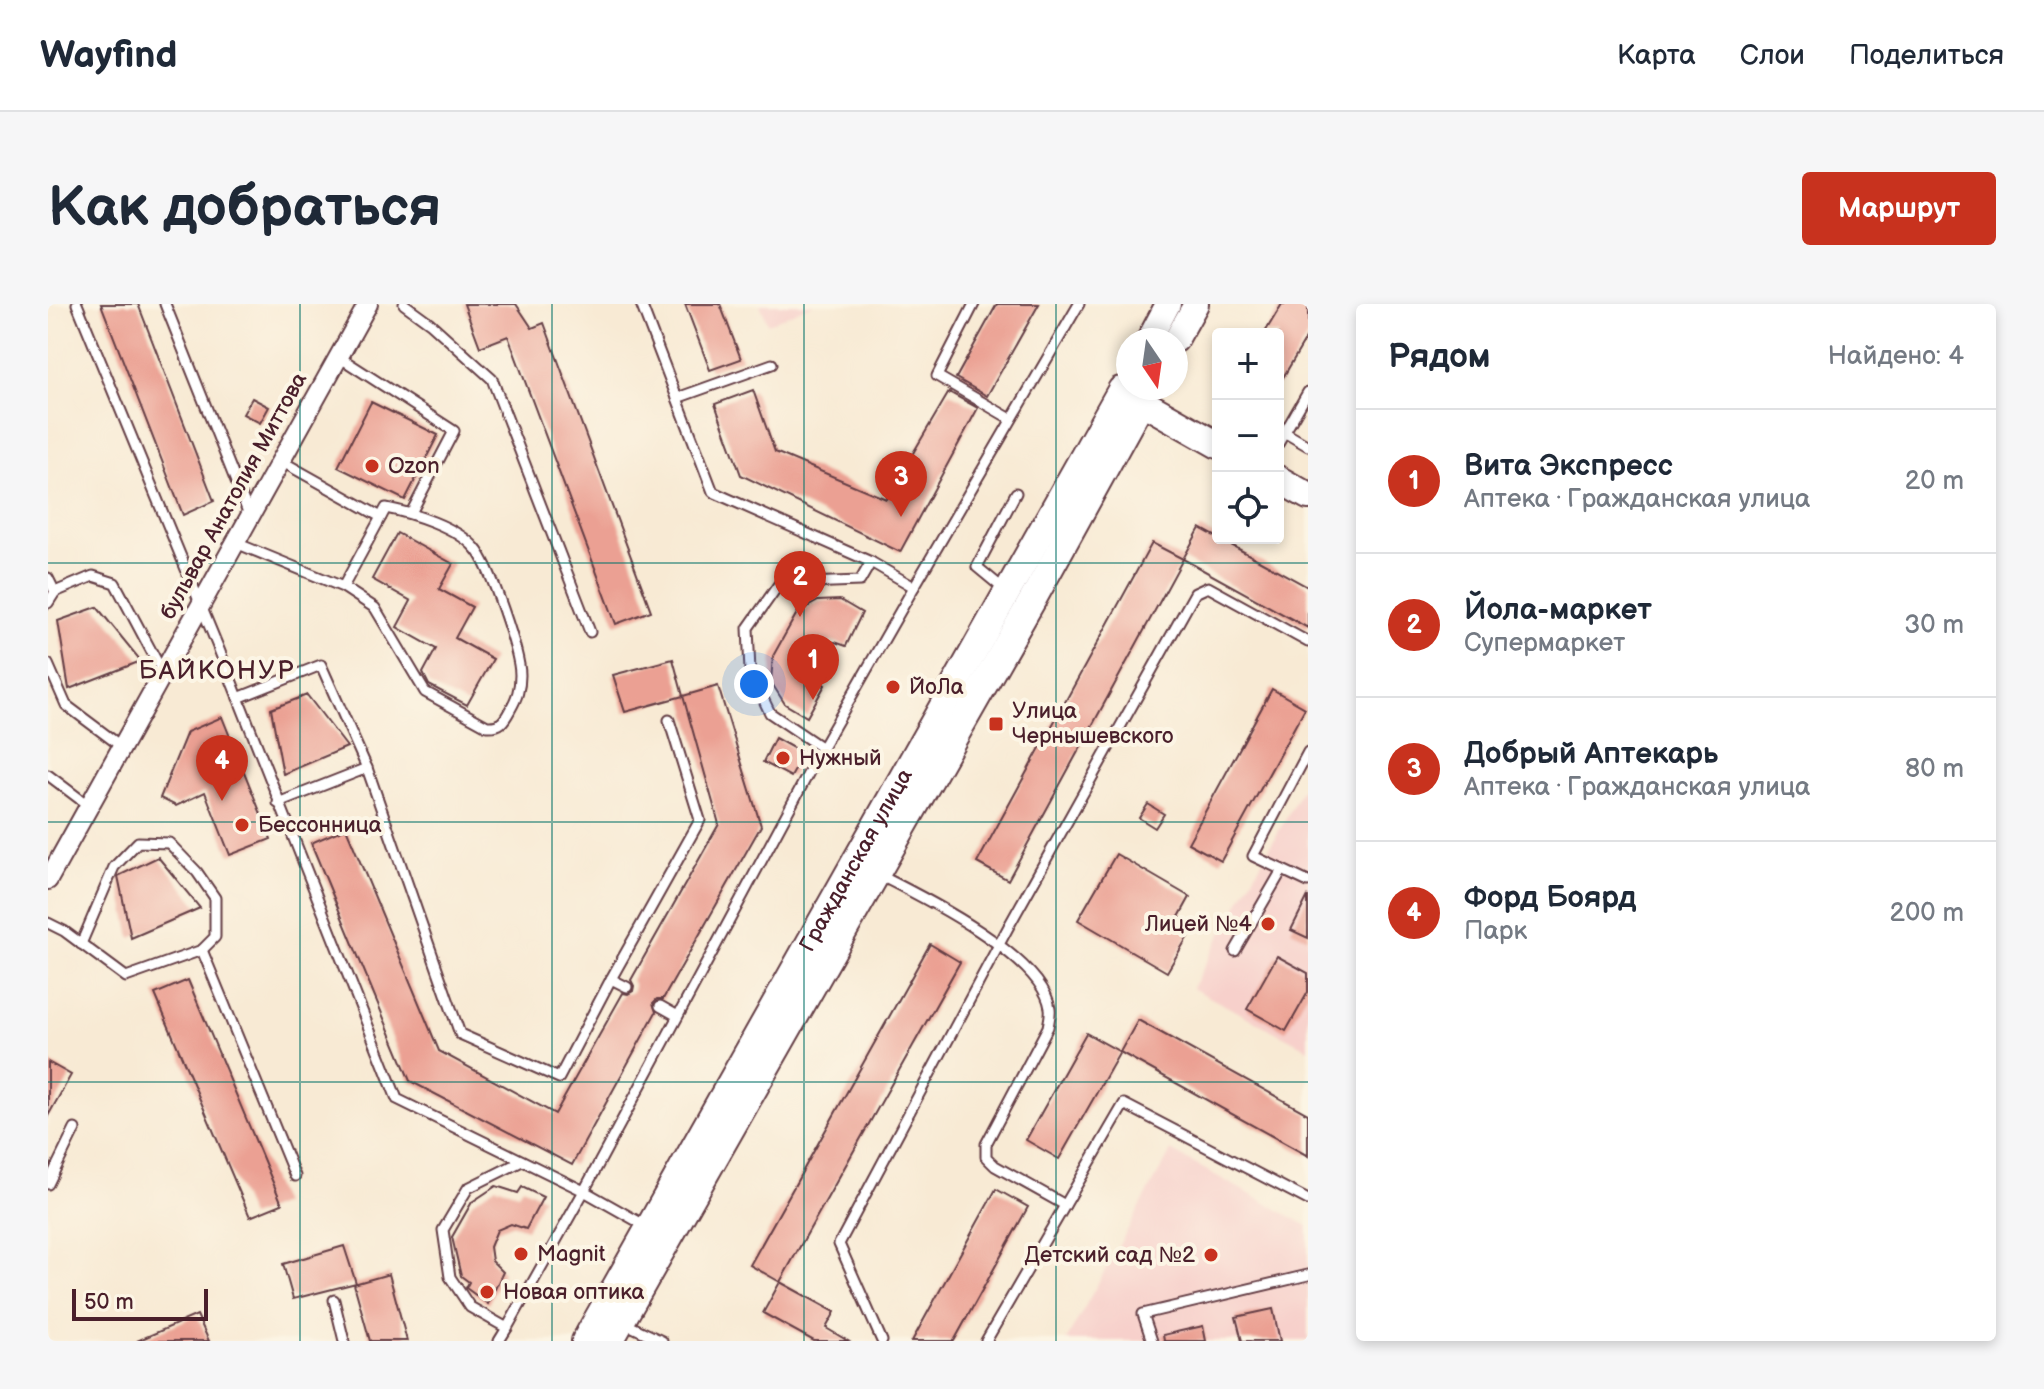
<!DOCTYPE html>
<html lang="ru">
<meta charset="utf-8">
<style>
body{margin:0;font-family:"Balsamiq Sans",sans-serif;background:#f6f6f7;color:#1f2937}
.controls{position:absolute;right:24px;top:24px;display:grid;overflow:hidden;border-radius:8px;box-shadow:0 4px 12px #0003}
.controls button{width:72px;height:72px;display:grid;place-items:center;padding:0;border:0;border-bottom:2px solid #e0e1e3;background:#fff;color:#1f2937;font:40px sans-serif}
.compass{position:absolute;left:1068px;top:24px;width:72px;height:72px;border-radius:50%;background:#fff;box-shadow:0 4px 12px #0003;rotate:167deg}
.scale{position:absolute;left:24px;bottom:20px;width:136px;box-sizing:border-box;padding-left:8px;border:4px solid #4a1f2b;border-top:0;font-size:22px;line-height:28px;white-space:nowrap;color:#4a1f2b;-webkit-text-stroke:6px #fcf5e5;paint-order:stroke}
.you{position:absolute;left:706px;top:380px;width:28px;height:28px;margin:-20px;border:6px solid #fff;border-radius:50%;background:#1a73e8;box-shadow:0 0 0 12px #1a73e833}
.badge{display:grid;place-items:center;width:52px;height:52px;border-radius:50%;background:#c8321e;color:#fff;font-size:26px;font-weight:700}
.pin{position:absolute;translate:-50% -66px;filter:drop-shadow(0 2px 4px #0008)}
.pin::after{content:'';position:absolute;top:42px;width:28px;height:24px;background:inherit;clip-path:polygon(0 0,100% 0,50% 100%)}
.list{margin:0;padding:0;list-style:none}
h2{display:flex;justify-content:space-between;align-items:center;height:104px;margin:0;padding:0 32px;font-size:34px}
h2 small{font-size:26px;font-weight:400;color:#747a83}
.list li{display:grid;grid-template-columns:52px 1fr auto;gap:24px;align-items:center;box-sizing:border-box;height:144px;padding:0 32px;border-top:2px solid #e0e1e3}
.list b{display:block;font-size:30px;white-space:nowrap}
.list p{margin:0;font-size:26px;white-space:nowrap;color:#747a83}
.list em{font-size:26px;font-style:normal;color:#747a83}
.icon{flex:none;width:44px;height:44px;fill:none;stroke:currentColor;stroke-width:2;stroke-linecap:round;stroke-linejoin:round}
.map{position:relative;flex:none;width:1260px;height:1037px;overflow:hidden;border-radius:8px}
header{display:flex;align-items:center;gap:48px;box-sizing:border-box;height:112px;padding:0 40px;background:#fff;border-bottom:2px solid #e0e1e3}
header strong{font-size:38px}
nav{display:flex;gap:44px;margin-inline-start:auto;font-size:28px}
.intro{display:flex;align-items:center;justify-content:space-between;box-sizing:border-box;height:192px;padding:0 48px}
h1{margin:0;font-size:56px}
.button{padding:20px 36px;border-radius:8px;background:#c8321e;color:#fff;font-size:28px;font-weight:700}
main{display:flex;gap:48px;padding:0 48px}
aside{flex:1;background:#fff;border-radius:8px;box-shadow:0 4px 12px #0003}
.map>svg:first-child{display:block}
.built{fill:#f7d0cb}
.building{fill:#eba093}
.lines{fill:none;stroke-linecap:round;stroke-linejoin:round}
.service-casing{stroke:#643d44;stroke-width:13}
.minor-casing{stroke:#643d44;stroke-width:22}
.tertiary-casing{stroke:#643d44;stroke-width:28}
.secondary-casing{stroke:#643d44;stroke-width:30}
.service{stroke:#fff;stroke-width:9}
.minor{stroke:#fff;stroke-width:18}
.tertiary{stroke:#fff;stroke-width:24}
.secondary{stroke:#fff;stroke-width:26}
.grid{fill:none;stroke:#0f766e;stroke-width:2;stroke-opacity:0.55}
.poi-dot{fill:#c8321e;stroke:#fcf5e5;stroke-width:3}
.labels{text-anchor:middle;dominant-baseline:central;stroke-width:8;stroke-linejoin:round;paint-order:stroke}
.poi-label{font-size:22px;fill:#4a1f2b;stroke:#fcf5e5;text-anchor:start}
.street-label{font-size:22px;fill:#4a1f2b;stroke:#fcf5e5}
.quarter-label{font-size:26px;letter-spacing:2px;fill:#4a1f2b;stroke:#fcf5e5}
</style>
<header>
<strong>Wayfind</strong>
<nav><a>Карта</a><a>Слои</a><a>Поделиться</a></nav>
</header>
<div class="intro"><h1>Как добраться</h1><a class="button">Маршрут</a></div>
<main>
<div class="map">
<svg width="1260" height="1037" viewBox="0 0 1260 1037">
<rect width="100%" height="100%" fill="#fcf5e5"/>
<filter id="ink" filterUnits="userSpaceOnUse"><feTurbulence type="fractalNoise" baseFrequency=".0125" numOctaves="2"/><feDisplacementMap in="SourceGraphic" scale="16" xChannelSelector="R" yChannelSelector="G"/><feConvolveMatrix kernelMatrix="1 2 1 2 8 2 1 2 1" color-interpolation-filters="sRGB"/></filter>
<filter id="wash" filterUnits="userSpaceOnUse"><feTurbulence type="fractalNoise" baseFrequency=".006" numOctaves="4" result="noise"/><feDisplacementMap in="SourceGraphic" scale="32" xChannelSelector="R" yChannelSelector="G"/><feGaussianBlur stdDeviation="1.8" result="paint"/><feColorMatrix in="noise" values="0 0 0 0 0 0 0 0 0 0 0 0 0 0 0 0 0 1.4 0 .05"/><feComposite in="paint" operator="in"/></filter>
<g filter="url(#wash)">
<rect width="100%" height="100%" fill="#f8ead4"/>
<g class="built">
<path d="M 712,0 L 765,0 L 720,20 Z"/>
<path d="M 1260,474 L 1260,745 L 1144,684 Z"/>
<path d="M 1123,847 L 1260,922 L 1260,1037 L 1018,1037 Z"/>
</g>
<g id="blocks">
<g class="building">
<path d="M 53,0 L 90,0 L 166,197 L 135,211 Z"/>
<path d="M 416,0 L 468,0 L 484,24 L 496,19 L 603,307 L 568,320 L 460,32 L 432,43 Z"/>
<path d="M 637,0 L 672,0 L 693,55 L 662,66 Z"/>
<path d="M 949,0 L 991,0 L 939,92 L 908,74 Z"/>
<path d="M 1234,0 L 1260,0 L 1260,31 L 1230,82 L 1230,30 L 1216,30 Z"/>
<path d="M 705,86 L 727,148 L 838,195 L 901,88 L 930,104 L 852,248 L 693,171 L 667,100 Z"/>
<path d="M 204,94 L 221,103 L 212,119 L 195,110 Z"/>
<path d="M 323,98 L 390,131 L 357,196 L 290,163 Z"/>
<path d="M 1152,224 L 1260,283 L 1260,324 L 1135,255 Z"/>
<path d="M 349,229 L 405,260 L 391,285 L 424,303 L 407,334 L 445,355 L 419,401 L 381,381 L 375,369 L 388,345 L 349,323 L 363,297 L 324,275 Z"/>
<path d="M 1104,239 L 1135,255 L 960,576 L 929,559 Z"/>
<path d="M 792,296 L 814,309 L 798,342 L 787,338 L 775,340 L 764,350 L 762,361 L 765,372 L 777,381 L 759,413 L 737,400 L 723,378 L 725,352 L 749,309 L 770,297 Z"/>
<path d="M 49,303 L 93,357 L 21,385 L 10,317 Z"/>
<path d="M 625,355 L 635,392 L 577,408 L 565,371 Z"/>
<path d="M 670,382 L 713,522 L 615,695 L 609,695 L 605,699 L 608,708 L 524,861 L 362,777 L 263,539 L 298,524 L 391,747 L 507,810 L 575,689 L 580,690 L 585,687 L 586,682 L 583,676 L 671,520 L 635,392 Z"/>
<path d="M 1224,385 L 1257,404 L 1173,557 L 1140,539 Z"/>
<path d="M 259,391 L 299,443 L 235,470 L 223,405 Z"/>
<path d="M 174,413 L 223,535 L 182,551 L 157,488 L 128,502 L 112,494 L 139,428 Z"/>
<path d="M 727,434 L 756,450 L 743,473 L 715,458 Z"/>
<path d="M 1100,500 L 1116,510 L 1107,524 L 1091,514 Z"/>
<path d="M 1068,550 L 1142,593 L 1131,613 L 1146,622 L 1119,668 L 1030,616 Z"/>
<path d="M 110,553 L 152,604 L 83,634 L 70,572 Z"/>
<path d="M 1260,592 L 1260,634 L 1243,626 Z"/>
<path d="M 882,640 L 912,658 L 732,978 L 702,961 Z"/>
<path d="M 1229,652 L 1260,669 L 1260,688 L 1238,727 L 1199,705 Z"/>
<path d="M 140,676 L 234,900 L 202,913 L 107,690 Z"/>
<path d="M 1090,716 L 1260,810 L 1260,852 L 1072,748 Z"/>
<path d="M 1038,729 L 1072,748 L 1011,855 L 978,836 Z"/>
<path d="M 0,758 L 23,771 L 0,812 Z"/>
<path d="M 448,882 L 470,889 L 474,883 L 495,893 L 478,925 L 463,920 L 449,926 L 442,943 L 444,957 L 455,968 L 440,1000 L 418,984 L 421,978 L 413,972 L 404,933 L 424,898 Z"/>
<path d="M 948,885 L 980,903 L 906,1037 L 864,1037 Z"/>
<path d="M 296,942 L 308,979 L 245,995 L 235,960 Z"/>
<path d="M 341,970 L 359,1037 L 322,1037 L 306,980 Z"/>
<path d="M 732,978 L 787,1008 L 778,1024 L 800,1037 L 766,1037 L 715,1009 Z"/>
<path d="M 1225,1005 L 1232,1037 L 1194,1037 L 1188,1013 Z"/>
<path d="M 149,1011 L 161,1037 L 89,1037 Z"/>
<path d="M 1155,1022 L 1158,1037 L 1116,1037 L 1115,1031 Z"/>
</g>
</g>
</g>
<g filter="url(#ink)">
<use href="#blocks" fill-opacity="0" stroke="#643d44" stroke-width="2"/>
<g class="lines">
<g class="service-casing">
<g id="service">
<path d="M 29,0 L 170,343 L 349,795 L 536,887 L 598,922"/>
<path d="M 117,0 L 202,213"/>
<path d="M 356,0 L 382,19 L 444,75 L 542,328"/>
<path d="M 593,0 L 665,188 L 823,258 L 866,283 L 1031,0"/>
<path d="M 926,0 L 889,72 L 963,115"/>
<path d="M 291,53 L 406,127 L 363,209"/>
<path d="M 629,94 L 724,60"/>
<path d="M 1236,128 L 1260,142"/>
<path d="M 1230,140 L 1260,88"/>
<path d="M 233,157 L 333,213"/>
<path d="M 188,239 L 295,283 L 327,304 L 377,388 L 439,422 C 453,423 456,417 462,406 C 469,394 472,385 472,371 C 472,349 442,260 427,244 C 409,223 364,209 338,204 L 295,283"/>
<path d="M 823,258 L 812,277 L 731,280 L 700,324 L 702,367 L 722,409 L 774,444 L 866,283"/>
<path d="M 0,274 L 7,288"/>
<path d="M 958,287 L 929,263 L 968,189"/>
<path d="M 0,299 L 7,288 L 45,272 L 67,279 L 115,369"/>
<path d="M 0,360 L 18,401 L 74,443"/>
<path d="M 190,394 L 273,361 L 319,464 L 230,499"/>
<path d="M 1260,448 L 1205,552 L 1260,578"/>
<path d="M 319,464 L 412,730 L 511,774 L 563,675 L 652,516 L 621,416"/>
<path d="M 0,471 L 41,502"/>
<path d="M 831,571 C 875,593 994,652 1002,704 C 1003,710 1001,717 1000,723 L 938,840 L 938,853 L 947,862 L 1017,901"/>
<path d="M 0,619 L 16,627 L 78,673 L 154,646 L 247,872"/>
<path d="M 33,640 L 66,563 L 90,538 L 121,539 L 149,568 L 167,594 L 167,633 L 154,646"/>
<path d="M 1187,647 L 1234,566"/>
<path d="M 563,675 L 579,683"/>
<path d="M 612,702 L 628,711"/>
<path d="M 474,857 L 420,884 L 395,926 L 402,973 L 422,1003 L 459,1024 L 536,887 L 774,444"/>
<path d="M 0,880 L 27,825"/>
<path d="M 286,996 L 296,1037"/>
<path d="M 576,1019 L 614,1037"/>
<path d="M 451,1037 L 459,1024"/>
<path d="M 834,1037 L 791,940 L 962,620 L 1147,289 L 1160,283 L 1260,338"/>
<path d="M 938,1037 L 1076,800 L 1260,896"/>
<path d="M 1104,1037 L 1095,1010 L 1260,971"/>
</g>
</g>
<g class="minor-casing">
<path id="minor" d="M 0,576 L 320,0"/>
</g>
<g class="tertiary-casing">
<g id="tertiary">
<path d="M 1101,36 L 1120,0"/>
<path d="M 1128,36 L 1148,0"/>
</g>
</g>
<g class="secondary-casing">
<g id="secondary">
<path d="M 1230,175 L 1260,192"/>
<path id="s1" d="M 537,1037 L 1073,86 L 1170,141"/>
<path d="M 562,1037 L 985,295 L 1094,97"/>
</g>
</g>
<use href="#service" class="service"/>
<use href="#minor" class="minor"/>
<use href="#tertiary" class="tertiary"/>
<use href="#secondary" class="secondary"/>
</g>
</g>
<path class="grid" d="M 252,0 L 252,1037M 504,0 L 504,1037M 756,0 L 756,1037M 1008,0 L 1008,1037M 0,259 L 1260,259M 0,518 L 1260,518M 0,778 L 1260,778"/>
<g class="poi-dot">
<circle cx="324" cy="162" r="8"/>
<circle cx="845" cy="383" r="8"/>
<rect x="940" y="412" width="16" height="16" rx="4"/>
<circle cx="735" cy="454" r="8"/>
<circle cx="194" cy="521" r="8"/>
<circle cx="1220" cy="620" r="8"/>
<circle cx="473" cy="950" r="8"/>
<circle cx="1163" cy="951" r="8"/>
<circle cx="439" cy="988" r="8"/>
</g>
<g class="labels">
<g class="poi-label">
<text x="340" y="162">Ozon</text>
<text x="861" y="383">ЙоЛа</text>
<text x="964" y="407">Улица<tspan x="964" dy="25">Чернышевского</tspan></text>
<text x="751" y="454">Нужный</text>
<text x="210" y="521">Бессонница</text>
<text x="1204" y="620" text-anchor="end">Лицей №4</text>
<text x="489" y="950">Magnit</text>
<text x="1147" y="951" text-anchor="end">Детский сад №2</text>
<text x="455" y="988">Новая оптика</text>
</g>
<g class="street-label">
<text transform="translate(186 192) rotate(-61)">бульвар Анатолия Миттова</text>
<text stroke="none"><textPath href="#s1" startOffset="552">Гражданская улица</textPath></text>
</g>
<g class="quarter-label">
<text x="169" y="367">БАЙКОНУР</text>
</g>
</g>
</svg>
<div class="controls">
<button>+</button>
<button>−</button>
<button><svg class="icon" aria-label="locate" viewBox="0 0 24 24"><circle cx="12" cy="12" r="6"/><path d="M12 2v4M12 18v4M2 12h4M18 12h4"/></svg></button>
</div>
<svg class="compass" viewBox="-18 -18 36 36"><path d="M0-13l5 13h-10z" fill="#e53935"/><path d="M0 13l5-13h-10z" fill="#747a83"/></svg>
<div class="scale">50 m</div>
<div class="you"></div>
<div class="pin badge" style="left:765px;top:396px">1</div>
<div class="pin badge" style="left:752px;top:313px">2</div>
<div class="pin badge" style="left:853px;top:213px">3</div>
<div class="pin badge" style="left:174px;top:497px">4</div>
</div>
<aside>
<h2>Рядом<small>Найдено: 4</small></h2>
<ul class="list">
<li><span class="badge">1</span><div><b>Вита Экспресс</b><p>Аптека · Гражданская улица</p></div><em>20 m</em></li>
<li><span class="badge">2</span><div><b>Йола-маркет</b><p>Супермаркет</p></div><em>30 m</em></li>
<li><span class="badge">3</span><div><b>Добрый Аптекарь</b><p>Аптека · Гражданская улица</p></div><em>80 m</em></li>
<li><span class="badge">4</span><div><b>Форд Боярд</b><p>Парк</p></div><em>200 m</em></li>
</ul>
</aside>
</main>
